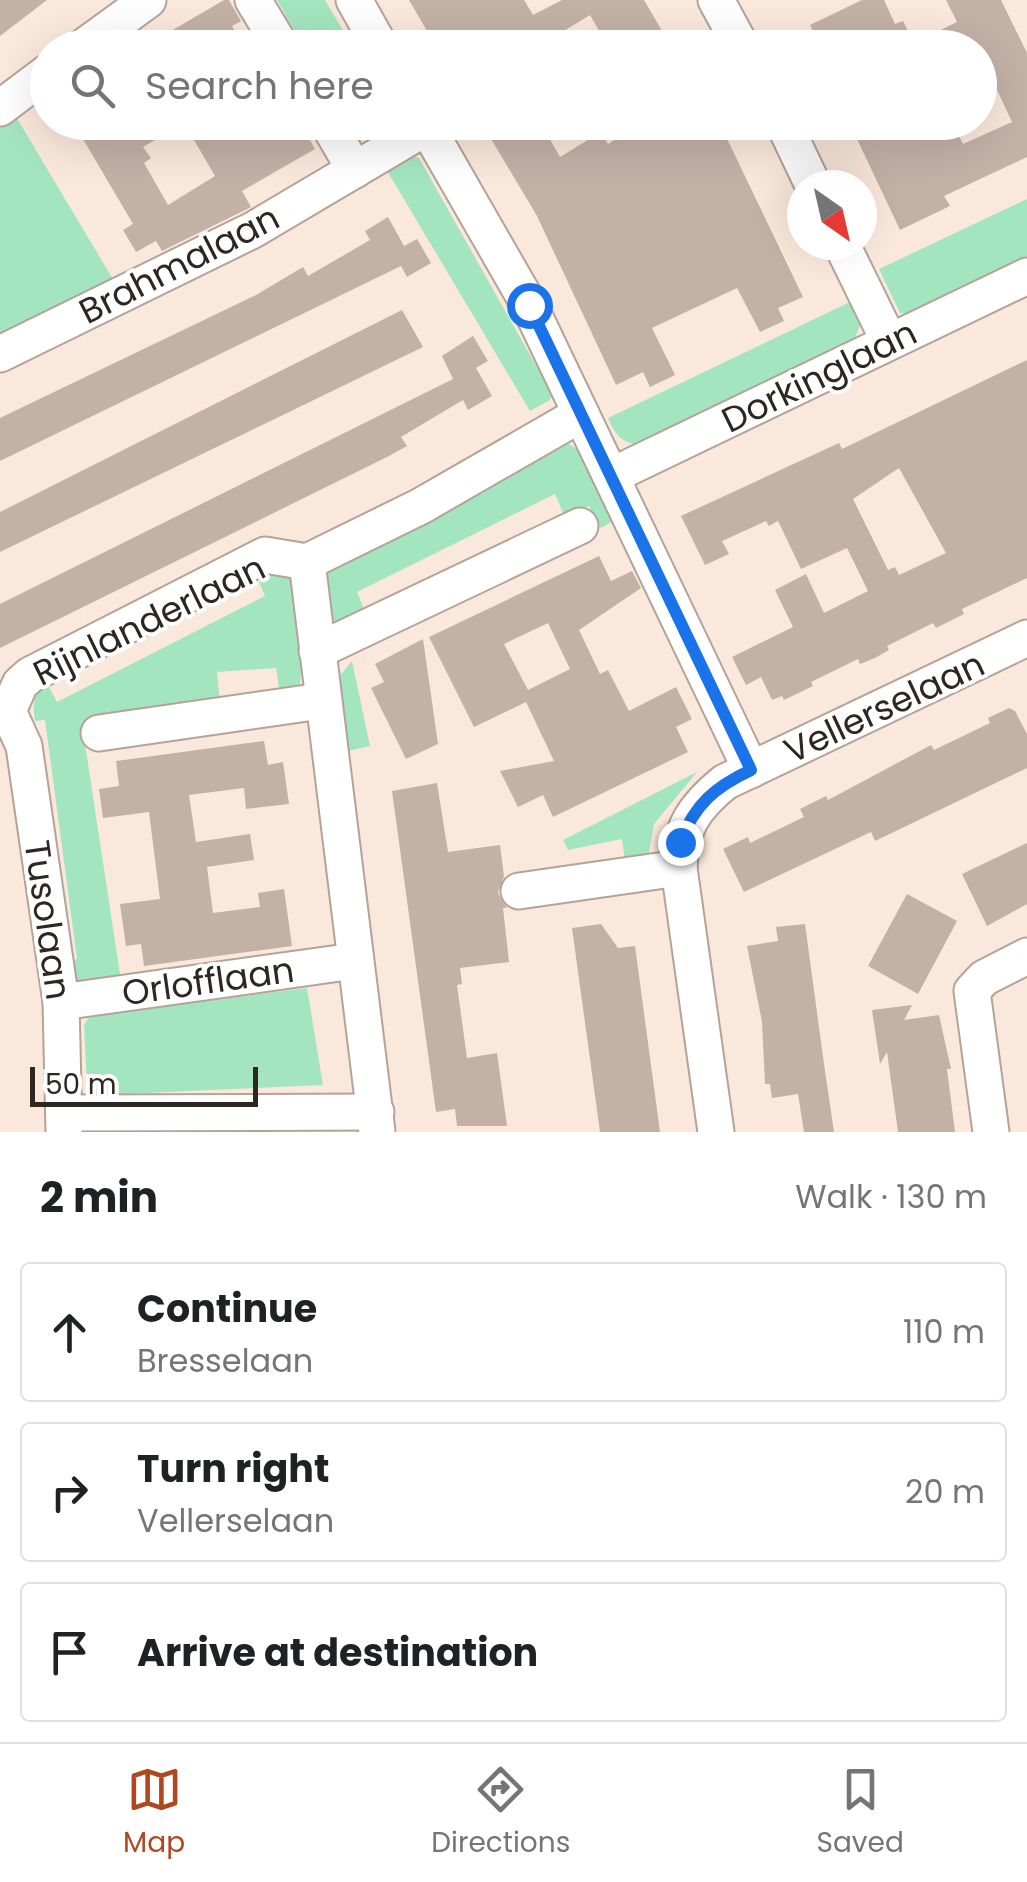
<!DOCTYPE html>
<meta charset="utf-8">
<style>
body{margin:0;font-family:Poppins,sans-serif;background:#f2f2f2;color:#202124}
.compass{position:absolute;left:787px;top:170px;width:90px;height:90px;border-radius:50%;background:#fff;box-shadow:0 10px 40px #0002;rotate:146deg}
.scale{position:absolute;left:30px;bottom:25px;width:228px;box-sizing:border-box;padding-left:10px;border:5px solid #2d2621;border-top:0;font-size:28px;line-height:35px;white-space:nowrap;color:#2d2621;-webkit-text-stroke:8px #fff;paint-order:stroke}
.stop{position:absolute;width:30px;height:30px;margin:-22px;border:8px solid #1a73e8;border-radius:50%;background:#fff}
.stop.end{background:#1a73e8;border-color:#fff;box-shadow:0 2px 10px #0008}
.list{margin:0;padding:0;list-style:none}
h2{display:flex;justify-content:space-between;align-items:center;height:130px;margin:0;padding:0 40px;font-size:42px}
h2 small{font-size:32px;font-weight:400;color:#757577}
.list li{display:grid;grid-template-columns:65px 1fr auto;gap:30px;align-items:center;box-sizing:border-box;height:140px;margin:0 20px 20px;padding:0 20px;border:2px solid #e0e0e0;border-radius:10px}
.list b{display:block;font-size:38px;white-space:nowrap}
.list p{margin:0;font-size:32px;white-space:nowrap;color:#757577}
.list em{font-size:32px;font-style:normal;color:#757577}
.icon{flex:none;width:55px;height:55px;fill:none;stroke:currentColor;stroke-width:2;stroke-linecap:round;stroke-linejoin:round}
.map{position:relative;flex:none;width:1027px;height:1132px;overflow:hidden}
.search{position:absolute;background:#fff;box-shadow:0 10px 40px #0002;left:30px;right:30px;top:30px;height:110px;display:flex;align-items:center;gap:25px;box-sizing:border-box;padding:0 35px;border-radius:55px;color:#757577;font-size:38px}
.sheet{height:610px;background:#fff}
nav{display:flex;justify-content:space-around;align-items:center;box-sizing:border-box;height:140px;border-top:2px solid #e0e0e0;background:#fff;font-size:28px;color:#757577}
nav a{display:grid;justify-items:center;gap:5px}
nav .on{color:#af4820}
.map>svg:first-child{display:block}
.green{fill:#a3e5bf}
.building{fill:#c3b1a6;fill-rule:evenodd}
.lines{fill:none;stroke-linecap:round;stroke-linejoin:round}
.minor-casing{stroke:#b5a398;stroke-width:39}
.minor{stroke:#fff;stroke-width:35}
.route{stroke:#1a73e8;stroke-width:12}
.labels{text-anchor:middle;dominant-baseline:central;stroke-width:8;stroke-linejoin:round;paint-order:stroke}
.street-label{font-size:35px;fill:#2d2621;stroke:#fff}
</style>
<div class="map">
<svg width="1027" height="1132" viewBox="0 0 1027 1132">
<rect width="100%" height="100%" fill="#fbe8dc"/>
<g class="green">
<path d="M 277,0 L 325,0 L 353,47 L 304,47 Z"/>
<path d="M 15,115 L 114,281 L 0,337 L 0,126 Z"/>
<path d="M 412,156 L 419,158 L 552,394 L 550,400 L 530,411 L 386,169 Z"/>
<path d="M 1027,199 L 1027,257 L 914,313 L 900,313 L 879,269 Z"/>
<path d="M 854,300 L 862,319 L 854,342 L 639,445 C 620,442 615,434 608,418 Z"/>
<path d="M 559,442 C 589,442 603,497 615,520 L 601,528 L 589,506 L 564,515 L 555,494 L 357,592 L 366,614 L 331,622 L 323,578 L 330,565 Z"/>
<path d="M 270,570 L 291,577 L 295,584 L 303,645 L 300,685 L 280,694 L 276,668 L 217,672 L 220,703 L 82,724 L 120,974 L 115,982 L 81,985 L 71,977 L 68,964 L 77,959 L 45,720 L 35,721 C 32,703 34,694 46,681 L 57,702 L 265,596 L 257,577 Z"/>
<path d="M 352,661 L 370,746 L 348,751 L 338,678 Z"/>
<path d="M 697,772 L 654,824 L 648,858 L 625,862 L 622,839 L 568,850 L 563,840 Z"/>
<path d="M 307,988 L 323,1085 L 100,1095 L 87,1088 L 84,1025 L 90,1016 Z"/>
</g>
<g class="building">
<path d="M 0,0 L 47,0 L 0,36 Z"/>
<path d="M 224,0 L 229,0 L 241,21 L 232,26 L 244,48 L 142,48 Z"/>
<path d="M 409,0 L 524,0 L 533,15 L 562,0 L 644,0 L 672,48 L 609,48 L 590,15 L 536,48 L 437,48 Z"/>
<path d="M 862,0 L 884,0 L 895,24 L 903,21 L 914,43 L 957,22 L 946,0 L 1001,0 L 1027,53 L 1027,157 L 944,196 L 950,206 L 900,230 L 849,122 L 952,122 L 963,144 L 1012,122 L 991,77 L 980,65 L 980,48 L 821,48 L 810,25 Z"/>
<path d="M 73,122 L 300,122 L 315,149 L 242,191 L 251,207 L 243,211 L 162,251 L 156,241 L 136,252 L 123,230 L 133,224 ZM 184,123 L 215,176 L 168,205 L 144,163 L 151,158 L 143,147 Z"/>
<path d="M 481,122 L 540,122 L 560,157 L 601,132 L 608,144 L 643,122 L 719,122 L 803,297 L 778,308 L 784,321 L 760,332 L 737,288 L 652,328 L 675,375 L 650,387 L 643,372 L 616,385 L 537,216 Z"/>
<path d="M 388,217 L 404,246 L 417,239 L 431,263 L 407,277 L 401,266 L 0,461 L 0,418 L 256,295 L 303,267 L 308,276 L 370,240 L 365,231 Z"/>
<path d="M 402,310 L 423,347 L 0,552 L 0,512 Z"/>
<path d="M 473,336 L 488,361 L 476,368 L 492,396 L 468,410 L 463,400 L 401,437 L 407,446 L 387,457 L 0,648 L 0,604 L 453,379 L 442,356 Z"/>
<path d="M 1027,360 L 1027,578 L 962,609 L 964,614 L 936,628 L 933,623 L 887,646 L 889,650 L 875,658 L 860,664 L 858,659 L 811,682 L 813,686 L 784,700 L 782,696 L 772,700 L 761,677 L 746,685 L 732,657 L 793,627 L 775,590 L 806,574 L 824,613 L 868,591 L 847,548 L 801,569 L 778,521 L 769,526 L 766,521 L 722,541 L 729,554 L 705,565 L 681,516 L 839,443 L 842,449 ZM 899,468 L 946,553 L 899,575 L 895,567 L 888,570 L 853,499 Z"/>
<path d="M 599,556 L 611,581 L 632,571 L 641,588 L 579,630 L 600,674 L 608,670 L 629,711 L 676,687 L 692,719 L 676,727 L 688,752 L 553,817 L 543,795 L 518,807 L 500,771 L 554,761 L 526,702 L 474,727 L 429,637 ZM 548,623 L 570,669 L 528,690 L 504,644 Z"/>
<path d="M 423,639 L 438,744 L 406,759 L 371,688 L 384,682 L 375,664 Z"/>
<path d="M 1009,708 L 1015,711 L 1027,734 L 1027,768 L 875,841 L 871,832 L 744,892 L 723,849 L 748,837 L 750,843 L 804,817 L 800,809 L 826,796 L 828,800 L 931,745 L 934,750 L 990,723 L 988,718 Z"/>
<path d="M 264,741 L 268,765 L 283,762 L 289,804 L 246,809 L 244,788 L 189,795 L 196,842 L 250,834 L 254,860 L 207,867 L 213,913 L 260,907 L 258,893 L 284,889 L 292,946 L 144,966 L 141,944 L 126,946 L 120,904 L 160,899 L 149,812 L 103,818 L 99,789 L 119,786 L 116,761 Z"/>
<path d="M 437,783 L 448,852 L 500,845 L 504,876 L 498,893 L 507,908 L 503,908 L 509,962 L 460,968 L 462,984 L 457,985 L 467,1058 L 497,1053 L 507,1126 L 457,1126 L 455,1109 L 436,1112 L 392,791 Z"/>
<path d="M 1027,843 L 1027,904 L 987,926 L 962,874 Z"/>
<path d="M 907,894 L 957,921 L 918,994 L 868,966 Z"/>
<path d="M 601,924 L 618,948 L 635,946 L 660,1132 L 600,1132 L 572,928 Z"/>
<path d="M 805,924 L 824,1064 L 834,1132 L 804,1132 L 798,1094 L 772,1098 L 770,1084 L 765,1084 L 762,1022 L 747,946 L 778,941 L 776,927 Z"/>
<path d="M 912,1005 L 904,1020 L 939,1015 L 951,1069 L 947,1069 L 955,1132 L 898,1132 L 887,1052 L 880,1064 L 872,1010 Z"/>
</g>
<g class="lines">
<g class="minor-casing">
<g id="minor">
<path d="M 253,0 L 282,48"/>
<path d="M 354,0 L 381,48"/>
<path d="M 716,0 L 742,48"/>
<path d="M 82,48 L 148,0"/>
<path d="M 0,108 L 48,72"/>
<path d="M 327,122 L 355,170"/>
<path d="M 424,122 L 529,305 L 751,770"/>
<path d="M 783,122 L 813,185"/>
<path d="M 842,245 L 889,341"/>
<path d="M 0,354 L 253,230 L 427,127"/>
<path d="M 611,476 L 1027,276"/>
<path d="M 307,562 L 377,1132"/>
<path d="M 317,651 L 580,526"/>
<path d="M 8,711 L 24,746 L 61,1002 L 64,1132"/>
<path d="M 0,715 L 8,711 L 20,684 L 30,675 L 265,555 L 307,562 L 421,506 L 581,414"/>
<path d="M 99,733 L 321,701"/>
<path d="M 519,891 L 679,868"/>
<path d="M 61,1002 L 354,961"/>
<path d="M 64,1113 L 376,1112"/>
<path d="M 716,1132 L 679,868 C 680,828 694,807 725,782 L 1027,638"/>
<path d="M 991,1132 L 972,991 L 984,978 L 1027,956"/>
</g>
</g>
<use href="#minor" class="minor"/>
</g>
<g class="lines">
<path class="route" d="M 529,305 L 751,770 C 715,787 695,804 680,842"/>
</g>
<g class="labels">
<g class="street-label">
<text transform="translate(179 264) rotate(-27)">Brahmalaan</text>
<text transform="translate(819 376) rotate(-26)">Dorkinglaan</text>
<text transform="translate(149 620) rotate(-26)">Rijnlanderlaan</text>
<text transform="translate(884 707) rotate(-25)">Vellerselaan</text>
<text transform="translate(48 920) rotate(82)">Tusolaan</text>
<text transform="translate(208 981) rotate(-8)">Orlofflaan</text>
</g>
</g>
</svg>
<svg class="compass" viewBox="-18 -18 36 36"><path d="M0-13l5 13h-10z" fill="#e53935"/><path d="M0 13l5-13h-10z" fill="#757577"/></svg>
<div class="scale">50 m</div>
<div class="stop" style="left:529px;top:305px"></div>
<div class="stop end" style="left:680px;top:842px"></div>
<div class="search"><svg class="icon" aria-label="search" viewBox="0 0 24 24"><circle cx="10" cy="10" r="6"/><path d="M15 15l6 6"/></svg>Search here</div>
</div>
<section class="sheet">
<h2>2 min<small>Walk · 130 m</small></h2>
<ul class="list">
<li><svg class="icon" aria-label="ahead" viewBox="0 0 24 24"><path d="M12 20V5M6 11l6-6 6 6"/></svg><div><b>Continue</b><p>Bresselaan</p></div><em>110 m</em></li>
<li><svg class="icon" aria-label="right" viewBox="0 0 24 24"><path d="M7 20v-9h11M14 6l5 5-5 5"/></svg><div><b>Turn right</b><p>Vellerselaan</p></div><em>20 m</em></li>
<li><svg class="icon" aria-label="arrive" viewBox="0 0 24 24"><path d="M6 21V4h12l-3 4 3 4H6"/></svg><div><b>Arrive at destination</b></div></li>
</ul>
</section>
<nav>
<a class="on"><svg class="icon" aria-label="map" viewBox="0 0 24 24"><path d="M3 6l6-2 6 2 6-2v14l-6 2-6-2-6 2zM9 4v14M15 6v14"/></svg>Map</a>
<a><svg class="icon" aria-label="directions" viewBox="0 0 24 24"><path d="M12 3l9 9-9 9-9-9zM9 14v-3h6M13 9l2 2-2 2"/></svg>Directions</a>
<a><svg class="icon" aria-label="saved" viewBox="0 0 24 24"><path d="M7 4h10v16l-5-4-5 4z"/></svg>Saved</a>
</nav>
